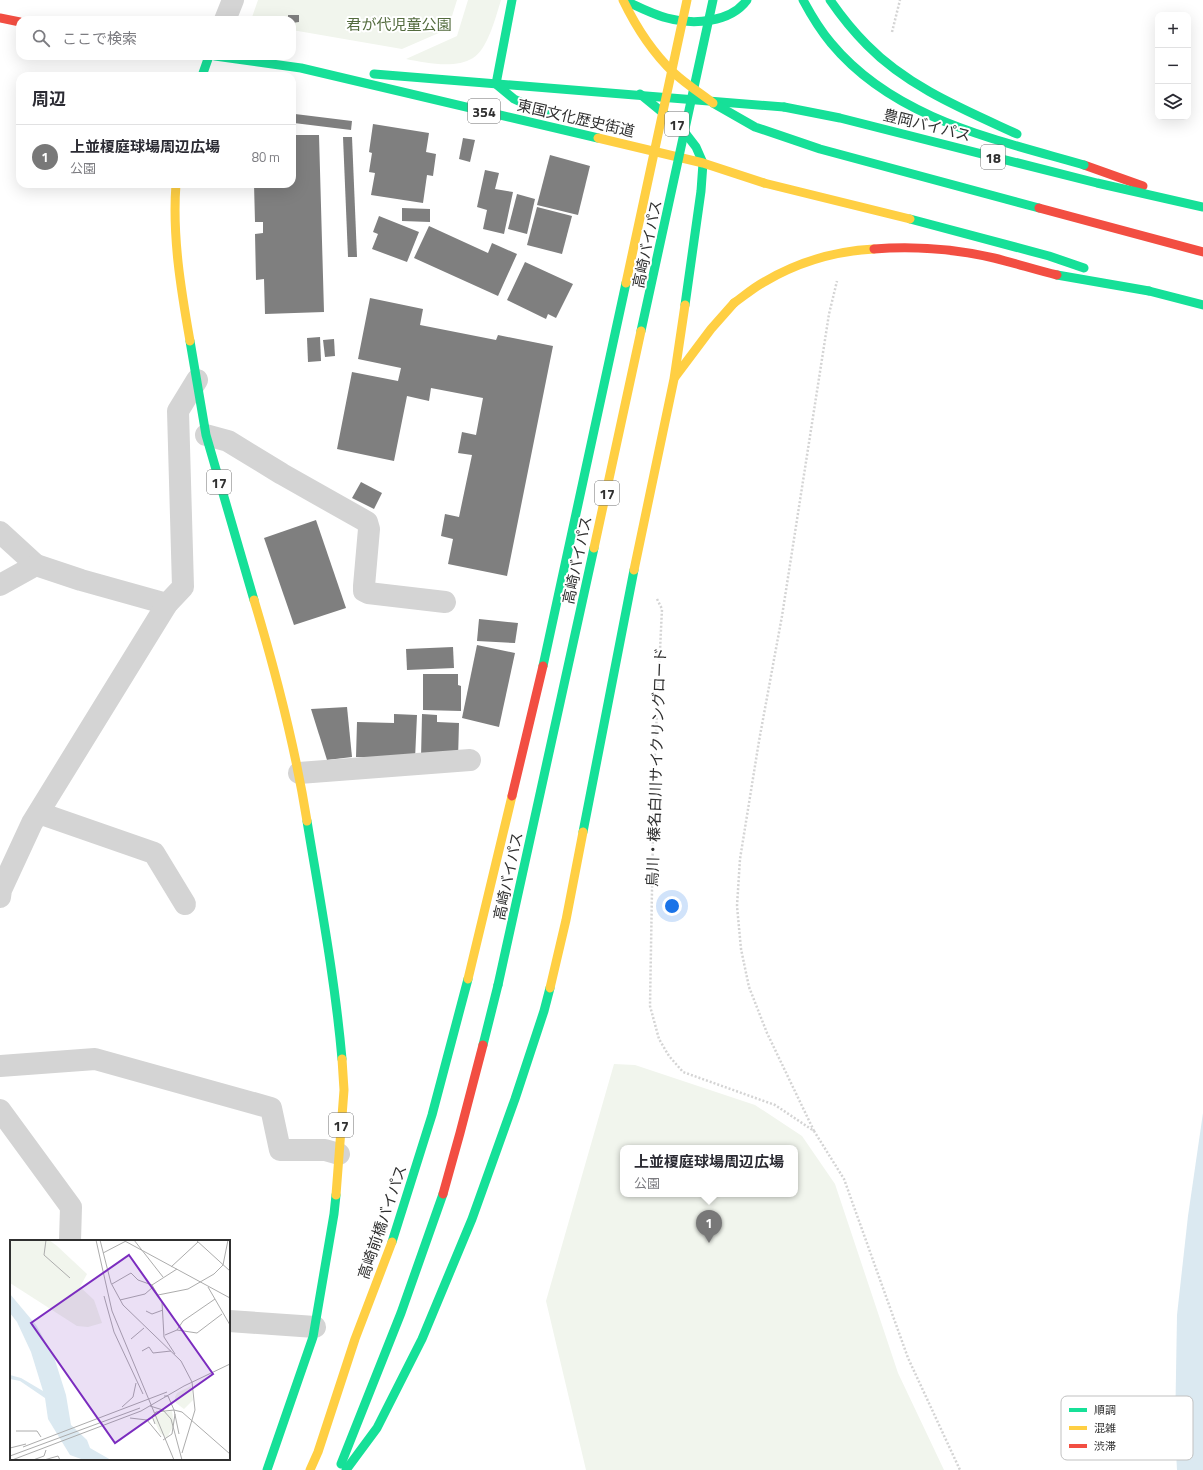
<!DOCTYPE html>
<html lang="ja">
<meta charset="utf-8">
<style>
body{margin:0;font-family:"Titillium Web","Noto Sans JP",sans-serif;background:#f2f2f3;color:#2b2b33}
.controls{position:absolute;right:12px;top:12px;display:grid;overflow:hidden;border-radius:8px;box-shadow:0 4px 16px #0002}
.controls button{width:36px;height:36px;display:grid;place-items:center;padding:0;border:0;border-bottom:1px solid #e1e1e2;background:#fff;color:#2b2b33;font:20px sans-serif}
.you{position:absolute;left:672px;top:906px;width:14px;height:14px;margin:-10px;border:3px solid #fff;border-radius:50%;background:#1a73e8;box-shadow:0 0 0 6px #1a73e833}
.badge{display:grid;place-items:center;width:26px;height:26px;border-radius:50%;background:#787878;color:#fff;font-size:13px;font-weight:700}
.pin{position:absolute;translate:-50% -33px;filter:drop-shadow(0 1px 2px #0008)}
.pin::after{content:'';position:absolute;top:21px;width:14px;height:12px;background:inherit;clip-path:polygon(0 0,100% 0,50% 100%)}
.popup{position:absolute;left:620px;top:1145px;width:178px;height:52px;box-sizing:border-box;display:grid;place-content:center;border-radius:8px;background:#fff;filter:drop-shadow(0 1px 3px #0005);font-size:13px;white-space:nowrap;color:#7c7c81}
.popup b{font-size:15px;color:#2b2b33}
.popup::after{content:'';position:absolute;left:50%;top:100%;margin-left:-8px;border:8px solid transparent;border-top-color:#fff}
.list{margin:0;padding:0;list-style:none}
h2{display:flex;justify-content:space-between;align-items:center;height:52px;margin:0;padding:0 16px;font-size:17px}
h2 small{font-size:13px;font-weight:400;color:#7c7c81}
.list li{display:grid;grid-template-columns:26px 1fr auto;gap:12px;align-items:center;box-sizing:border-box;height:64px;padding:0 16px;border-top:1px solid #e1e1e2}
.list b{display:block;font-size:15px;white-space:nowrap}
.list p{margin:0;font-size:13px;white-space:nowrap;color:#7c7c81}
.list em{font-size:13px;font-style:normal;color:#7c7c81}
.icon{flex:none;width:22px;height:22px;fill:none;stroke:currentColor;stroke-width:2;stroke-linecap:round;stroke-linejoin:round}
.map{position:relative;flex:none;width:1203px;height:1470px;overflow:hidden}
.search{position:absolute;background:#fff;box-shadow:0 4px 16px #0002;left:16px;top:16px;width:280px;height:44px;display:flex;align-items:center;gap:10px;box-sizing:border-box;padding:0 14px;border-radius:12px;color:#7c7c81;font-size:15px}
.panel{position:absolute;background:#fff;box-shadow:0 4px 16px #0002;left:16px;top:72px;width:280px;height:116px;border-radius:12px}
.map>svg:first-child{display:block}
.green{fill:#f1f5ed;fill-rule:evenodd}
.water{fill:#dbe9f1}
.building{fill:#7f7f7f}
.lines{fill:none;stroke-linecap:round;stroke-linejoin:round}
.path{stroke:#d4d4d4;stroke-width:2.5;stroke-dasharray:2 2;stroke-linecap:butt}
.street{stroke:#d4d4d4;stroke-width:22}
.fast{stroke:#16e098;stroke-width:9}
.slow{stroke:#ffcf43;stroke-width:9}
.jam{stroke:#f24e42;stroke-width:9}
.fast-bridge{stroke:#16e098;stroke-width:9}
.slow-bridge{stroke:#ffcf43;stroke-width:9}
.jam-bridge{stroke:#f24e42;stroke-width:9}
.labels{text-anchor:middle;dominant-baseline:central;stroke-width:4;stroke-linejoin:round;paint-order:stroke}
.shield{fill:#fff;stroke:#6e6e6e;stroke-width:1}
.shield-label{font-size:14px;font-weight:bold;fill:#303030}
.park-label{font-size:15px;fill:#536b3e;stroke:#fff}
.street-label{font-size:15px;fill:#303030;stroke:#fff}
.inset-road{fill:none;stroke:#acacac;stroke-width:1}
.view{fill:#7b2cbf;fill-opacity:0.15;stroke:#7b2cbf;stroke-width:2}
.inset-edge{fill:none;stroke:#303030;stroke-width:2}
.key{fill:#fff;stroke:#c1c1c1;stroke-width:1}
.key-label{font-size:11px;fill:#303030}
</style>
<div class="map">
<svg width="1203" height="1470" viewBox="0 0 1203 1470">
<rect width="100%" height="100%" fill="#fff"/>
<g class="green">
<path d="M 258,0 L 457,0 L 448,29 L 402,49 L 292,30 L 292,20 L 251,20 Z"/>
<path d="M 468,0 L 501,0 C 496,16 488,49 473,58 C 455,69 427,63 406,59 L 457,36 Z"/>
<path d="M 614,1064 L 635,1065 L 755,1105 L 802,1136 L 835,1184 L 898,1373 L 944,1470 L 586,1470 L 546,1301 ZM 623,1148 L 795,1148 L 795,1194 L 623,1194 Z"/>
</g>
<path class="water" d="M 1203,1113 L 1203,1470 L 1177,1470 L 1175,1432 L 1177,1315 L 1188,1216 Z"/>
<g class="building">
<path d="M 288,15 L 299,15 L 299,22 L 292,23 L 292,20 L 288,20 Z"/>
<path d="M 295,114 L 352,121 L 351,130 L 294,123 Z"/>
<path d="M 373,124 L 429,133 L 426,152 L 436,154 L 433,176 L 427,175 L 423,203 L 371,195 L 375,173 L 369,172 L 372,153 L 369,152 Z"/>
<path d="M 292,135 L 319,135 L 324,312 L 265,314 L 264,279 L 256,280 L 255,234 L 263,233 L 263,222 L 255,222 L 254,184 L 292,184 Z"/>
<path d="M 343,137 L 352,137 L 357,257 L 348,257 Z"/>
<path d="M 463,138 L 475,140 L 470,162 L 459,159 Z"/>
<path d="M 550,155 L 590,166 L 578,215 L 537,205 Z"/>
<path d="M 485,170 L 499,173 L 495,189 L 513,192 L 504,234 L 483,229 L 487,210 L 477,207 Z"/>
<path d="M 517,194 L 535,199 L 527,234 L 508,229 Z"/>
<path d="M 537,207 L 572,216 L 562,254 L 527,245 Z"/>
<path d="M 402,208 L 430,209 L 430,222 L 402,221 Z"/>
<path d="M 379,216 L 419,232 L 407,262 L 372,249 L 378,234 L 373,232 Z"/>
<path d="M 429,226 L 488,253 L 492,243 L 517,254 L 498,296 L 414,258 Z"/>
<path d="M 525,262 L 573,284 L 556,318 L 548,314 L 546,319 L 507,300 Z"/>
<path d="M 370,298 L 423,309 L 420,325 L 496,340 L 498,335 L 553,346 L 507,576 L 448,564 L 453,539 L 441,536 L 445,514 L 459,517 L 472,455 L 458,453 L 462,432 L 476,435 L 483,398 L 431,388 L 429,401 L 407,396 L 394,461 L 337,449 L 352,372 L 398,381 L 401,368 L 358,359 Z"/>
<path d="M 320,337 L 321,361 L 308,362 L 307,338 Z"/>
<path d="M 334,339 L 335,356 L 325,357 L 323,340 Z"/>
<path d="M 361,482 L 382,493 L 374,509 L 352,498 Z"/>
<path d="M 316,520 L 346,608 L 294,625 L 264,538 Z"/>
<path d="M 479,619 L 518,623 L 515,643 L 477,641 Z"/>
<path d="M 477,645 L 515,653 L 499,727 L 462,718 Z"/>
<path d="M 453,647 L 454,668 L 407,670 L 406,649 Z"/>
<path d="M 423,674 L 458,674 L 458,685 L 461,686 L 461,711 L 423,710 Z"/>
<path d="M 347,707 L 352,757 L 327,760 L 311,709 Z"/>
<path d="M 394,714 L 417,715 L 415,759 L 356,757 L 357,722 L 394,723 Z"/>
<path d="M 422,714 L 437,715 L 437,722 L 459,723 L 458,759 L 421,758 Z"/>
</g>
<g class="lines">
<g class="path">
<path d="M 892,32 L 900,0"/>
<path d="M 657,599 L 662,609 L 654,774 L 650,1006 L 659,1039 L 669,1056 L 683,1072 L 775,1105 L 814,1131 L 844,1179 L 908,1358 L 960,1470"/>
<path d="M 814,1131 L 767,1033 L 749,987 L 741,949 L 737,906 L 740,859 L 759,741 L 782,616 L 829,314 L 837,281"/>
</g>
<g class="street">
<path d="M 225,20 L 233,0"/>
<path d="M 206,435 L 228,441 L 282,474 L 367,522 L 369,529 L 364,586 L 364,591 L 368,593 L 445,602"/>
<path d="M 0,532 L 36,565"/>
<path d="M 0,585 L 36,565 L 81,580 L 167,604"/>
<path d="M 299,773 L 470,760"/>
<path d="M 39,813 L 154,853 L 185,904"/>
<path d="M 0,897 L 1,890 L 32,823 L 167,604 L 183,587 L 178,411 L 197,380"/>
<path d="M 0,1066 L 95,1059 L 271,1108 L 280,1150 L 325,1150 L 339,1154"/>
<path d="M 0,1110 L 71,1207 L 70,1241"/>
<path d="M 229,1321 L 315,1327"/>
</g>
<g class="fast">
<path d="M 512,0 L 496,84 L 514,99 L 527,105 L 555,112"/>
<path d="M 624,0 C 638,7 652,14 667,18 C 693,25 730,23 747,0"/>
<path d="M 215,56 L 301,68 L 598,138"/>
<path d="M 374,74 L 784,107"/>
<path d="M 202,76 L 209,56"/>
<path d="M 640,94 L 673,121 L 686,134 L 696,147 L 703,163 L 701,191 L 685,305"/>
<path d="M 1149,291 L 1203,305"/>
<path d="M 190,341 L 206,435 L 254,600"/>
<path d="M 307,821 C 320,900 335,979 342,1059"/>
<path d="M 583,832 L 634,570"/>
<path d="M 483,1045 L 498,985"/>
<path d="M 392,1242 L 432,1115 L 468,979"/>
<path d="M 341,1464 L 401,1313 L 443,1194"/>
<path d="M 267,1470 L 313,1337 L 334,1214 L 336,1195"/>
<path d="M 346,1470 L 377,1428 L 422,1339 L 472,1219 L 515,1099 L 544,1011 L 550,988"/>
</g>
<g class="slow">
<path d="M 598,138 L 703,163 L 764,183"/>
<path d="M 176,184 C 172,236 181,290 190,341"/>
<path d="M 675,377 L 711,329 L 734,303"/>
<path d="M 634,570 L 674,379 L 685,305"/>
<path d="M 254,600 C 276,673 295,746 307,821"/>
<path d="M 550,988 L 566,920 L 583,832"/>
<path d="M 336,1195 L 344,1090 L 342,1059"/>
<path d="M 310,1470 L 318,1452 L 355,1339 L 392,1242"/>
</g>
<g class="jam">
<path d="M 0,18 L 20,22"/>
<path d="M 1084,165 L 1143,186"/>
<path d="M 443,1194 L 460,1133 L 483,1045"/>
</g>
<g class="fast-bridge">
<path d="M 803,0 C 811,15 820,30 831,43 C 894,119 994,139 1084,165"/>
<path d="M 830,0 C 841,16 853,31 867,45 C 908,87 965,110 1017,134"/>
<path d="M 713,103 L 755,127 L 820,149 L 1039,208"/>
<path d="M 784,107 L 840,118 L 1097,183 L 1203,207"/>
<path d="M 910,219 L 1049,256 L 1084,268"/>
<path d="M 1057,275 L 1149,291"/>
<path d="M 641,331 L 713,0"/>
<path d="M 543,666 L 626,283"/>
<path d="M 498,985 L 594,548"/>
</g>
<g class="slow-bridge">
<path d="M 623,0 C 636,27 652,52 674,73 C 686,84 700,93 713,103"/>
<path d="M 764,183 L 910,219"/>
<path d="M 626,283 L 687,0"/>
<path d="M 734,303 C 744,296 753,288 764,282 C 798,262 835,251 874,249"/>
<path d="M 594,548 L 641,331"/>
<path d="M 468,979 L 512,796"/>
</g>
<g class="jam-bridge">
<path d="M 1039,208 L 1203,252"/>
<path d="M 874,249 C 914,246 955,249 994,258 C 1015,263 1036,270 1057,275"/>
<path d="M 512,796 L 543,666"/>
</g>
</g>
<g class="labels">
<g class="shield">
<rect x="468" y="99" width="32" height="24" rx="3"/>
<rect x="665" y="112" width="24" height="24" rx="3"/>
<rect x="981" y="145" width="24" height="24" rx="3"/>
<rect x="207" y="470" width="24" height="24" rx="3"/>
<rect x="595" y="481" width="24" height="24" rx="3"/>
<rect x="329" y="1113" width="24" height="24" rx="3"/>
</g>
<g class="shield-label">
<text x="484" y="111">354</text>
<text x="677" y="124">17</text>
<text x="993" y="157">18</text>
<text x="219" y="482">17</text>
<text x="607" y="493">17</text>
<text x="341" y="1125">17</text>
</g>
<g class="park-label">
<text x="399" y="24">君が代児童公園</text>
</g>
<g class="street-label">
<text transform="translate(576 118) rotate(13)">東国文化歴史街道</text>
<text transform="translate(927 125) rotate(14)">豊岡バイパス</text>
<text transform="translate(647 244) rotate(-78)">高崎バイパス</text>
<text transform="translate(577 560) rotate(-78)">高崎バイパス</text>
<text transform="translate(656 767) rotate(-88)">烏川・榛名白川サイクリングロード</text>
<text transform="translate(508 876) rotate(-78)">高崎バイパス</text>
<text transform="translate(382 1222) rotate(-71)">高崎前橋バイパス</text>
</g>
</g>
<g transform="translate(10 1240)">
<rect width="220" height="220" fill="#fff"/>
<path d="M 0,0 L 39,0 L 47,6 L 77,34 L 70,47 L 84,60 L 92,83 L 78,87 L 67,86 L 0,43 ZM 181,146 L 183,160 L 174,169 L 166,163 L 165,157 L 167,153 ZM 162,171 L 164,184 L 157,198 L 150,193 L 144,180 L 145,174 Z" fill="#f1f5ed"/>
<path d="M 0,54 L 26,85 L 44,117 L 56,155 L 61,185 L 77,200 L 80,208 L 101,220 L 74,220 L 60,215 L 38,179 L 35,158 L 10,141 L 0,139 L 0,135 L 11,138 L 33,151 L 21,112 L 7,82 L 0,73 Z" fill="#dbe9f1"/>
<path class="inset-road" d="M 36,0 L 34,15 L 60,38M 86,0 L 102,71 L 164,220M 90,0 L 101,43 L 113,65 L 171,121 L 182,142M 113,0 L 220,58M 124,0 L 153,37M 186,0 L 220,31M 93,13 L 116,1M 161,27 L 188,2M 102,44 L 121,33 L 128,40 L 142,45 L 152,62 L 154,97 L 165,114M 142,45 L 167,29M 198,47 L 220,85M 148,55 L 178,49 L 204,34 L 213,25 L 218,0M 94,56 L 104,92 L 133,154M 110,60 L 135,54 L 143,47M 136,71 L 142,74 L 153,70M 167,90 L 187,93 L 212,74M 155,95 L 167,90 L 173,81 L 205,59M 121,99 L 134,88M 132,111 L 139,107 L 143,113 L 161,111M 154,156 L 158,156 L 164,170 L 169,194M 140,166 L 153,170 L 161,179 L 172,220M 112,167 L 123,157 L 126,143M 164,170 L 172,172 L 220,214M 120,178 L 137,180 L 151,197M 145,184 L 142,176 L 146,172 L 164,170M 6,191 L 27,191 L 31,197M 153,200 L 162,194 L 165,174M 13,207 L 157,152M 0,208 L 16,204M 172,213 L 185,170 L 182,142M 0,216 L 130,168M 2,220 L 131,171 L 174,146 L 220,124M 23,220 L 34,216 L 36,210M 34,220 L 48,216 L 50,220"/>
<path class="view" d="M 119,15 L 203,134 L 105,203 L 21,83 Z"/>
<rect width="220" height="220" class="inset-edge"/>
</g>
<rect x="1061" y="1396" width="132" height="64" rx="6" class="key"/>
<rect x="1069" y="1408" width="18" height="4" fill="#16e098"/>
<rect x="1069" y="1426" width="18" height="4" fill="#ffcf43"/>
<rect x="1069" y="1444" width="18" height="4" fill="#f24e42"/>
<g class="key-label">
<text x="1094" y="1414">順調</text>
<text x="1094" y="1432">混雑</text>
<text x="1094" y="1450">渋滞</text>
</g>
</svg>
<div class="controls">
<button>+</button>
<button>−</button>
<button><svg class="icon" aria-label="layers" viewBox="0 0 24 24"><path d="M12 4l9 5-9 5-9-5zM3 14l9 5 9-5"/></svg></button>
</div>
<div class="you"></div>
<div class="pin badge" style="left:709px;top:1243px">1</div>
<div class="popup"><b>上並榎庭球場周辺広場</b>公園</div>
<div class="search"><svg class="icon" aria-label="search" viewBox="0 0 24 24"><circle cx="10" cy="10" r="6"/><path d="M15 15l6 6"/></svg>ここで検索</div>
<section class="panel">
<h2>周辺<small></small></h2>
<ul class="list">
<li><span class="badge">1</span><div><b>上並榎庭球場周辺広場</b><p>公園</p></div><em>80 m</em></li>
</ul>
</section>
</div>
